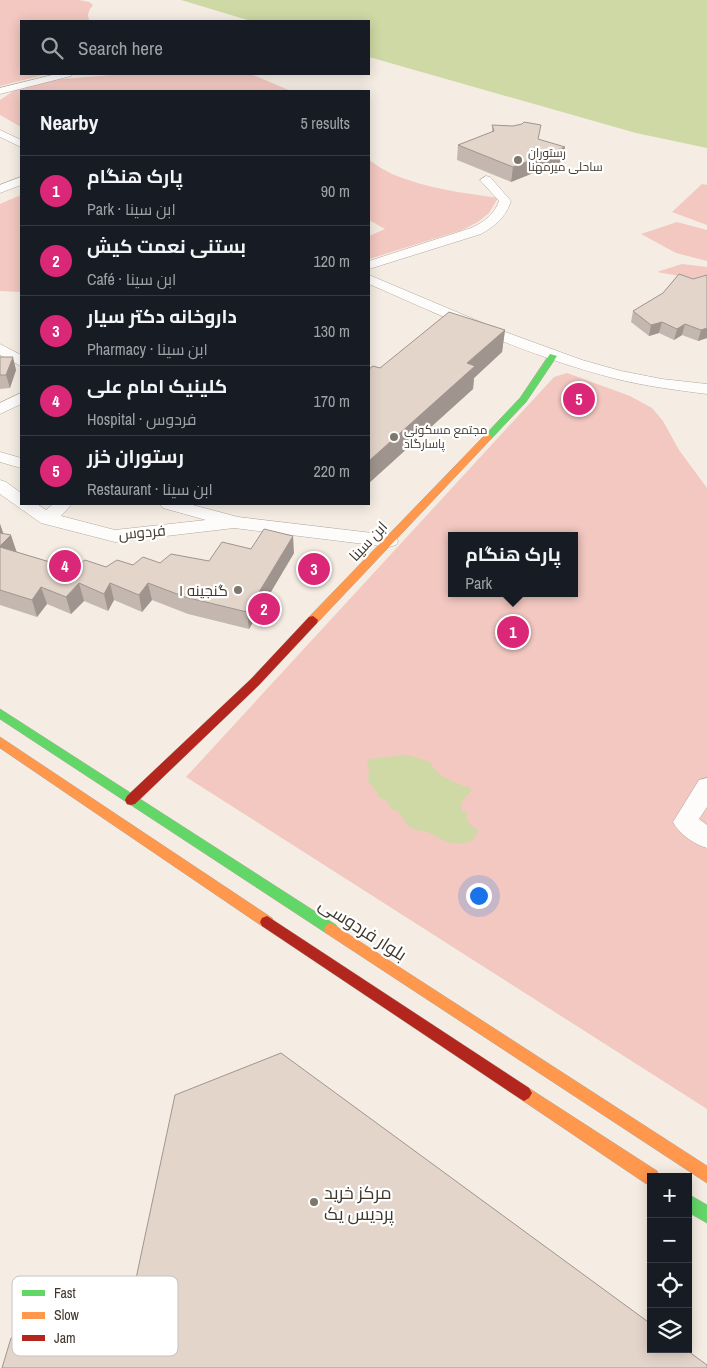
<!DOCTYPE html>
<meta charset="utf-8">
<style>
body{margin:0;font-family:"Archivo Narrow",Cairo,sans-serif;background:#20242c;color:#f1f3f6}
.controls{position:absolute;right:15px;bottom:15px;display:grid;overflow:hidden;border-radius:0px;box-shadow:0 2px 12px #0003}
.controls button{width:45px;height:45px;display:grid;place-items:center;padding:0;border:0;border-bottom:1px solid #363941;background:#171b24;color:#f1f3f6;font:25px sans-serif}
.you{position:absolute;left:478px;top:895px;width:18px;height:18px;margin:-12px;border:4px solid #fff;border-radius:50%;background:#1a73e8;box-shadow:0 0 0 8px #1a73e833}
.badge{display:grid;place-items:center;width:32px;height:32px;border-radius:50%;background:#db2777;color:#fff;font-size:16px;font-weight:700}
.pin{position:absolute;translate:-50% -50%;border:2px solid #fff;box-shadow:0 1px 5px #0006}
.popup{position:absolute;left:448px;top:532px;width:130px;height:65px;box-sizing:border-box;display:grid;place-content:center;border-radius:0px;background:#171b24;filter:drop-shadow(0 1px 4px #0005);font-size:16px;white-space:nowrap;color:#9ea1a6}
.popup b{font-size:19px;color:#f1f3f6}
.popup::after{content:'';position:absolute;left:50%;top:100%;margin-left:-10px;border:10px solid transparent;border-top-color:#171b24}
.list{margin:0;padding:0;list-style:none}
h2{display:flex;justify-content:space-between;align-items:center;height:65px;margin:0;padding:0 20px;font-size:21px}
h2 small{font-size:16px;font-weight:400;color:#9ea1a6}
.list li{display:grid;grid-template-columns:32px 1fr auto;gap:15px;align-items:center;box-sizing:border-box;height:70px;padding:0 20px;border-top:1px solid #363941}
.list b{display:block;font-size:19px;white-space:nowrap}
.list p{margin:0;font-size:16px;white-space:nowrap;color:#9ea1a6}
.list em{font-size:16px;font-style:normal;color:#9ea1a6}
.icon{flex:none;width:28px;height:28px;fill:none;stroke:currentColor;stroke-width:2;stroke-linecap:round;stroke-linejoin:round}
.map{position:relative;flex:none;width:707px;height:1368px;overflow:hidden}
.search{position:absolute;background:#171b24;box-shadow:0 2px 12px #0003;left:20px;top:20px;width:350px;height:55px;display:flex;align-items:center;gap:12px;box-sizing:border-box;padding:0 18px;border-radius:0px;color:#9ea1a6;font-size:19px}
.panel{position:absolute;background:#171b24;box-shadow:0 2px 12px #0003;left:20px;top:90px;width:350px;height:415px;border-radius:0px}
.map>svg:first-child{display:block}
.green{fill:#f2c8c1;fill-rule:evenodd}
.water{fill:#ced9a5}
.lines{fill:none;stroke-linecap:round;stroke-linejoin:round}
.street-casing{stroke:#afa89e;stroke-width:1}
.fast-casing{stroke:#afa89e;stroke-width:1}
.slow-casing{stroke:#afa89e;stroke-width:1}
.jam-casing{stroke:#afa89e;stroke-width:1}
.street{fill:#fefcfb;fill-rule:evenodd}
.fast{fill:#63d668;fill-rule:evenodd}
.slow{fill:#ff974d;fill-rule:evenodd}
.jam{fill:#b3261e;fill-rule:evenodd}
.wall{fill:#c4b7af}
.shaded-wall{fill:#a0958e}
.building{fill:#e4d5cb;stroke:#a0958e}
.poi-dot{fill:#7f776c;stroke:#fff;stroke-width:2}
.labels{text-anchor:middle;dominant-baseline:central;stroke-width:4.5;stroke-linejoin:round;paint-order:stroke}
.far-poi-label{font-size:12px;fill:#40372c;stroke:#fff;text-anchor:start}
.street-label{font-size:15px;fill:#40372c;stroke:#fff}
.poi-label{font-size:15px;fill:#40372c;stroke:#fff;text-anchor:end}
.near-street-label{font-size:18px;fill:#40372c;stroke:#fff}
.near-poi-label{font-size:18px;fill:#40372c;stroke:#fff;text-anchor:start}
.key{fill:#fff;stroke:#c6c3c0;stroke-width:1}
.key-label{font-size:14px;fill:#40372c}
</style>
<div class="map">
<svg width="707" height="1368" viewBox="0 0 707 1368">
<rect width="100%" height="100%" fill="#f5ede3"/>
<g class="green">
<path d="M 0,0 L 79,0 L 89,2 L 93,5 C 89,10 86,15 90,21 L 21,21 L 21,74 L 47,74 L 0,86 Z"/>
<path d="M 123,74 L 251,74 L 291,91 L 21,91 L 21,127 L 0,115 L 0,100 L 18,88 L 51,80 Z"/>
<path d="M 369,160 C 376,165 384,170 392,174 C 425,188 463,193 498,198 L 489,213 L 478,222 L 462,230 L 369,259 L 369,236 L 385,229 L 369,220 Z"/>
<path d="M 702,184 L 707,185 L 707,225 L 672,212 Z"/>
<path d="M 21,195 L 21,292 L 0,291 L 0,204 Z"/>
<path d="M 677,222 L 707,230 L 707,261 L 676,253 L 641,234 Z"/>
<path d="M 682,264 L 707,267 L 707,281 L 657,272 Z"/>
<path d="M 567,373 L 630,396 L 652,408 L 663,421 L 679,450 L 707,488 L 707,1109 L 186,777 L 554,377 ZM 452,536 L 574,536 L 574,593 L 452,593 Z"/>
</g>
<g class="water">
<path d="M 181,0 L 707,0 L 707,148 L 636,133 L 369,57 L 369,21 L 251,21 Z"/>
<path d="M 408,755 L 430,762 C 437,778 457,783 472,789 L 461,803 L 462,812 L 467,812 C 465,821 470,827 479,830 L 472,841 C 452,847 447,842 430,833 C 425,831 419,831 414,829 C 407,826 403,818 398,811 L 392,810 L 387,801 L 378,797 L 377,792 L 368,781 L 369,768 L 367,765 L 369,759 Z"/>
</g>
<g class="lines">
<g class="street-casing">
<g id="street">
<path d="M 56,74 L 72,74 L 71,76 L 0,94 L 0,88 Z"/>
<path d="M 0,130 L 21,140 L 21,147 L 0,137 Z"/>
<path d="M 486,176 L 490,177 L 511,201 C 506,217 495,226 481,234 L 369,269 L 369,261 L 471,228 C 484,222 494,215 499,201 L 480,180 Z"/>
<path d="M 21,177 L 21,185 L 0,193 L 0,185 Z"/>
<path d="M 369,275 L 497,329 L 582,360 L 621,371 L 662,379 L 707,384 L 707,394 C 676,390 644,386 613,378 C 528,356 449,319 369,284 Z"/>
<path d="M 0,344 L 21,355 L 21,366 L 0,355 Z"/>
<path d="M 21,393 L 21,404 L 0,414 L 0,403 Z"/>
<path d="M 0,452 L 21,458 L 21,468 L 0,462 Z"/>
<path d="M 0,480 L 6,482 L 21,493 L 21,504 L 37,504 L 46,510 L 53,504 L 72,504 L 61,516 L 115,530 L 206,520 L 163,508 L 160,504 L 189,504 L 238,517 L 389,535 L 396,537 L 398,541 L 396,545 L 389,547 L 234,528 L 115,542 L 41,523 L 0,494 Z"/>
<path d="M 707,778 L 707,807 L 699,819 L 707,825 L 707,848 C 694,844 679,834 673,822 L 699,780 Z"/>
</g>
</g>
<g class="fast-casing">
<g id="fast">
<path d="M 550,354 L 557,356 L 526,402 L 491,439 L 485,439 L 485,435 L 520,398 Z"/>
<path d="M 0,709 L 336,925 L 338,929 L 336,933 L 331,935 L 326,933 L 0,719 Z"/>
<path d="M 688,1194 L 707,1205 L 707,1223 L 688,1212 Z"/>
</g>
</g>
<g class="slow-casing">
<g id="slow">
<path d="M 488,434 L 491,435 L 491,439 L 317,623 L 309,623 L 308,620 L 309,617 L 485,435 Z"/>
<path d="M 0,737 L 272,918 L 274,922 L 272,926 L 267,928 L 262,926 L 0,748 Z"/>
<path d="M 331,923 L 707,1166 L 707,1183 L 326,933 L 324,929 L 326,925 Z"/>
<path d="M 524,1085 L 657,1171 L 659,1177 L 651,1177 L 651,1185 L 645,1183 L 519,1098 L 516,1093 L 519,1088 Z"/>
</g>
</g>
<g class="jam-casing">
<g id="jam">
<path d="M 313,616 L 318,620 L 317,623 L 259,685 L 135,804 L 131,805 L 127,804 L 125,800 L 127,796 L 251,679 L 309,617 Z"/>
<path d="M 267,916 L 529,1088 L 532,1093 L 529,1098 L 524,1101 L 519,1098 L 262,926 L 260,922 L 262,918 Z"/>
</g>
</g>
<use href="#street" class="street"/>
<use href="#fast" class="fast"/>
<use href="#slow" class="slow"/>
<use href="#jam" class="jam"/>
</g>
<g class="wall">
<path d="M 492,125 L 539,140 L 563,161 L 511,182 L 457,160 L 458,145 L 492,132 Z"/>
<path d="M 679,274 L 707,338 L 698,341 L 682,335 L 674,340 L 659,333 L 649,336 L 631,322 L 633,311 L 663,293 Z"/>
<path d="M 505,330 L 502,352 L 474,378 L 473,389 L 369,483 L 369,369 L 380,368 Z"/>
<path d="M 0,357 L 16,370 L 10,388 L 0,389 Z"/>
<path d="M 0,524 L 3,534 L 17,552 L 73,569 L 133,565 L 209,561 L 251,549 L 294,553 L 249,629 L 188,614 L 152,600 L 142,612 L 114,600 L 108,611 L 84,601 L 71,614 L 47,604 L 37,617 L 0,605 Z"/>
</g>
<g class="shaded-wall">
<path d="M 565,147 L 563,161 L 511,182 L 513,167 Z"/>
<path d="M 662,322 L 659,333 L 649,336 L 651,325 Z"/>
<path d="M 685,324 L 682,335 L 674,340 L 677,329 Z"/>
<path d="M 707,328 L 707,338 L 698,341 L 701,330 Z"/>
<path d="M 505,330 L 502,352 L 474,378 L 473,389 L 369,483 L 370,460 L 467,363 Z"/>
<path d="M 13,357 L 16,370 L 10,388 L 6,375 Z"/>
<path d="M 0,524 L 5,538 L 0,545 Z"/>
<path d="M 11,535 L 17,553 L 0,550 L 0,546 Z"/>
<path d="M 293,536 L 294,553 L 249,629 L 247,612 Z"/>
<path d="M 79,583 L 84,601 L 71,614 L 66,597 Z"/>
<path d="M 110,583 L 114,600 L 108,611 L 104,594 Z"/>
<path d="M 148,583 L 152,600 L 142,612 L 139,595 Z"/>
<path d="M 41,587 L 47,604 L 37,617 L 32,600 Z"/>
</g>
<g class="building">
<path d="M 524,122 L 541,125 L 538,139 L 565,147 L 513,167 L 458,145 L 494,131 L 492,125 L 513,126 L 522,124 Z"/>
<path d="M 679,274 L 693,279 L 707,275 L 707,328 L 701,330 L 685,324 L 677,329 L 662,322 L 651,325 L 633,311 L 663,293 Z"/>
<path d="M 449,312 L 505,330 L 467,363 L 475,366 L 370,460 L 369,459 L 369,369 L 373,366 L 380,368 Z"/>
<path d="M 0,357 L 13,357 L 6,375 L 0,375 Z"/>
<path d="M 264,529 L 293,536 L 247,612 L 185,597 L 148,583 L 139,595 L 110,583 L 104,594 L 79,583 L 66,597 L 41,587 L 32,600 L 0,590 L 0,547 L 73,569 L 85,560 L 106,567 L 117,560 L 133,565 L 143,557 L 160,563 L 171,554 L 209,561 L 222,542 L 251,549 Z"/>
<path d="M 0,533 L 11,535 L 0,546 Z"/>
<path d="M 281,1053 L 651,1324 L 651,1349 L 685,1349 L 707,1365 L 707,1368 L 2,1368 L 11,1338 L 134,1288 L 175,1095 Z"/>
</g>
<g class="poi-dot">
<circle cx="518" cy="160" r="5"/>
<circle cx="394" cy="437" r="5"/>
<circle cx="238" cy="590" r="5"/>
<circle cx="314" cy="1202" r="5"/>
</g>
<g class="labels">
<g class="far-poi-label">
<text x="528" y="153">رستوران<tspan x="528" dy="14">ساحلی میرمهنا</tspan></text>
<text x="404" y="430">مجتمع مسکونی<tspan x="404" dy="14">پاسارگاد</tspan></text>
</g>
<g class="street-label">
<text transform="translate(142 532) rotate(-5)">فردوس</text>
<text transform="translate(368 541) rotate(-47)">ابن سینا</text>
</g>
<g class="poi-label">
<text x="228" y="590">گنجینه ۱</text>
</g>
<g class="near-street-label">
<text transform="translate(363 929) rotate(33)">بلوار فردوسی</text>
</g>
<g class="near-poi-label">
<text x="324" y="1192">مرکز خرید<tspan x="324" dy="21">پردیس یک</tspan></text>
</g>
</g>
<rect x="12" y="1276" width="166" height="80" rx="8" class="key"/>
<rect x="22" y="1290" width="23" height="6" fill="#63d668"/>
<rect x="22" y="1312" width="23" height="7" fill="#ff974d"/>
<rect x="22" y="1335" width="23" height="6" fill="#b3261e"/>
<g class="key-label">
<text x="54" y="1298">Fast</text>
<text x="54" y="1320">Slow</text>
<text x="54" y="1343">Jam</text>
</g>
</svg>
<div class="controls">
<button>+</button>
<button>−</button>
<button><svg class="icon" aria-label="locate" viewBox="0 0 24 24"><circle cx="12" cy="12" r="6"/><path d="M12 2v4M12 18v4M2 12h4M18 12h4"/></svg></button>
<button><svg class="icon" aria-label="layers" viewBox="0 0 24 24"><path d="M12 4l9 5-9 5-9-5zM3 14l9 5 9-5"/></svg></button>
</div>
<div class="you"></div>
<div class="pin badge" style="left:513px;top:632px">1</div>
<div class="popup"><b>پارک هنگام</b>Park</div>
<div class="pin badge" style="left:264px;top:609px">2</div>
<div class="pin badge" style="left:314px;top:569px">3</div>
<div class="pin badge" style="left:65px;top:566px">4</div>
<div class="pin badge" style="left:579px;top:399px">5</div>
<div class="search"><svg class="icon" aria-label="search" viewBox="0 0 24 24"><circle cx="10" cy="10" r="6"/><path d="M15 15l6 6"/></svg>Search here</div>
<section class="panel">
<h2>Nearby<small>5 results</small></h2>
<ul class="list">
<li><span class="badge">1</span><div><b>پارک هنگام</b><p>Park · ابن سینا</p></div><em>90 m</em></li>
<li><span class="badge">2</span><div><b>بستنی نعمت کیش</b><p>Café · ابن سینا</p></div><em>120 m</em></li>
<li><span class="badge">3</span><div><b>داروخانه دکتر سیار</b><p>Pharmacy · ابن سینا</p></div><em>130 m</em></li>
<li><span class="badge">4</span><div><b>کلینیک امام علی</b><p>Hospital · فردوس</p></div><em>170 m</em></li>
<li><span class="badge">5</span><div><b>رستوران خزر</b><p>Restaurant · ابن سینا</p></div><em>220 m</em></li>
</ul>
</section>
</div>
